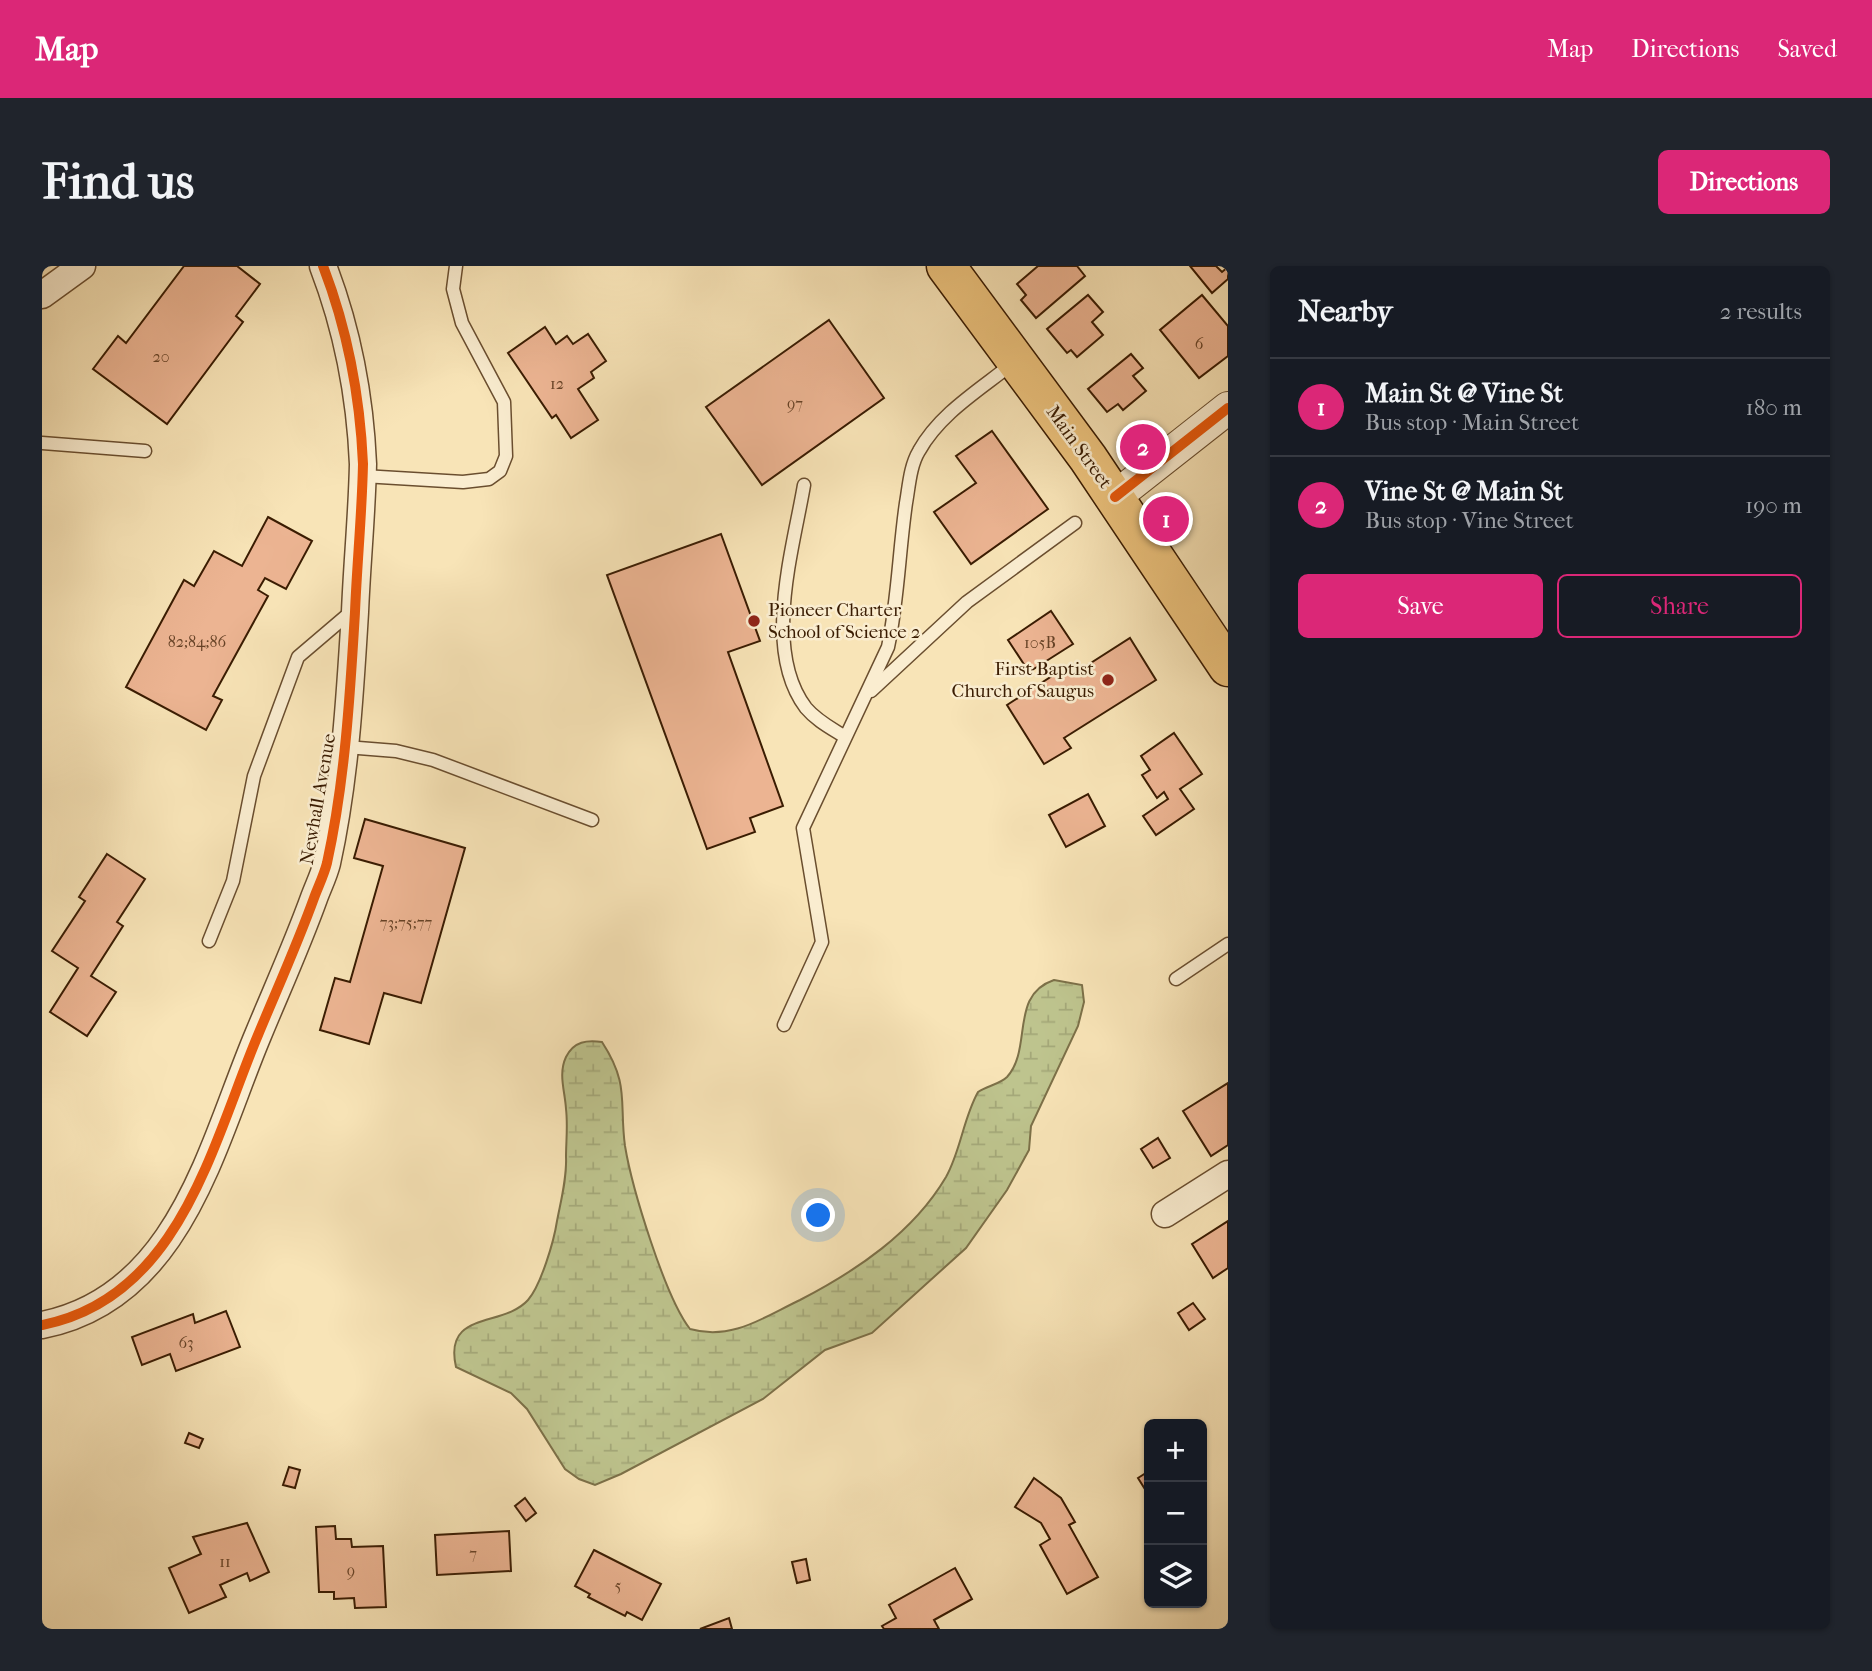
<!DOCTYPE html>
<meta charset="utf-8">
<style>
body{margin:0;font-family:"IM FELL French Canon",serif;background:#20242c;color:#f1f3f6}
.controls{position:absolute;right:21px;bottom:21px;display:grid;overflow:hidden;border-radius:10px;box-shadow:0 2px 5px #0004}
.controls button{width:63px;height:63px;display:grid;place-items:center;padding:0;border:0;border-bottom:2px solid #363941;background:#171b24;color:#f1f3f6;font:35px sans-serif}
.you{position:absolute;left:777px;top:950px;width:24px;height:24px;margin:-18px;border:5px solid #fff;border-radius:50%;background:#1a73e8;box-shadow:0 0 0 10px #1a73e833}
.badge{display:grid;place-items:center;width:46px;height:46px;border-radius:50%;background:#db2777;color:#fff;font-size:23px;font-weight:700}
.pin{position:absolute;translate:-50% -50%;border:4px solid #fff;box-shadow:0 2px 7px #0006}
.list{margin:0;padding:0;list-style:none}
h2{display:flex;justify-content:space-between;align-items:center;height:91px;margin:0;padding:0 28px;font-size:30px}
h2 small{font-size:23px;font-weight:400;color:#9ea1a6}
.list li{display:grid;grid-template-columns:46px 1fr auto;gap:21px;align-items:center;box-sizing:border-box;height:98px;padding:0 28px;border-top:2px solid #363941}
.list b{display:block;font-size:26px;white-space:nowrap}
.list p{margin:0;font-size:23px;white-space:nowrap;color:#9ea1a6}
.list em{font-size:23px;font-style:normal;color:#9ea1a6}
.actions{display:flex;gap:14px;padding:21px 28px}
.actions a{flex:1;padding:16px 0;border:2px solid #db2777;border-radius:10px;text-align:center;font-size:24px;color:#db2777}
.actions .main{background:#db2777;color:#fff}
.icon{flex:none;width:38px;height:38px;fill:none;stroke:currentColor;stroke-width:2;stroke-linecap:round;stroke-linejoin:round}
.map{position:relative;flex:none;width:1186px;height:1363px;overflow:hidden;border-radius:10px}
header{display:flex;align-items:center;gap:42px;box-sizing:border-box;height:98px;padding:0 35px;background:#db2777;color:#fff}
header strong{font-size:33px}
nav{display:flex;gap:38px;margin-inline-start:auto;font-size:24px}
.intro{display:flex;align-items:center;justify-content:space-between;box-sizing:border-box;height:168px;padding:0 42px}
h1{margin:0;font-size:49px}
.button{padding:18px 32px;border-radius:10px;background:#db2777;color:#fff;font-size:24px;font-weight:700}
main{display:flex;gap:42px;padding:0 42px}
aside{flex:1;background:#171b24;border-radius:10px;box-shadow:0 2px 5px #0004}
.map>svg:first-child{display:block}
.wetland{fill:url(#wetland-marsh);stroke:#7c7048;stroke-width:2}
.building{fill:#ecb492;stroke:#3a1c02;stroke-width:2}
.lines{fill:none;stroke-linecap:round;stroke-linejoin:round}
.service-casing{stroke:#6a4e2f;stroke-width:15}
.minor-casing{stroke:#6a4e2f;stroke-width:29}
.tertiary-casing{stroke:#6a4e2f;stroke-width:34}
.primary-casing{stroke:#3a1c02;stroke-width:41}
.service{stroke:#faedd0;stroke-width:12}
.minor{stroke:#faedd0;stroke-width:26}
.tertiary{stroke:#faedd0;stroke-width:32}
.primary{stroke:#ecc27c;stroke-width:38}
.cycleway-casing{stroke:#faedd0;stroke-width:15}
.cycleway{stroke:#e8590c;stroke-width:10}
.poi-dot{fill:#8f2418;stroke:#faedd0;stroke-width:2.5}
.labels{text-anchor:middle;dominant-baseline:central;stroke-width:5;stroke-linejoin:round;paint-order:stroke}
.number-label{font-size:16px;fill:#664226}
.street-label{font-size:19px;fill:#3a1c02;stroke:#faedd0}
.poi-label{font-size:19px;fill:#3a1c02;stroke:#faedd0;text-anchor:start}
</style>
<header>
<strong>Map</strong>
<nav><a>Map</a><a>Directions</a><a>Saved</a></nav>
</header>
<div class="intro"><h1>Find us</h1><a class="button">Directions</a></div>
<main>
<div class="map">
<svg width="1186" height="1363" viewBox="0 0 1186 1363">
<defs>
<pattern id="wetland-marsh" width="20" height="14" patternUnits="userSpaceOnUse" patternTransform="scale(1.75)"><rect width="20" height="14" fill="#bec48e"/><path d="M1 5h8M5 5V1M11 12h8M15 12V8" fill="none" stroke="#a4a879"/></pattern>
</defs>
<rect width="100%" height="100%" fill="#f8e4b7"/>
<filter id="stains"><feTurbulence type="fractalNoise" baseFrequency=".00286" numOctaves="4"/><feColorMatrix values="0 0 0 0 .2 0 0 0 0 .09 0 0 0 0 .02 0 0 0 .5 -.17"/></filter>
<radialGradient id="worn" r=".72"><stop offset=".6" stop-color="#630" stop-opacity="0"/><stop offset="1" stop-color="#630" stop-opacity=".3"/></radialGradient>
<path class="wetland" d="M 1012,714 L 1040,719 L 1042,736 L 1036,760 L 989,860 L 987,884 L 965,924 L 924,982 L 830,1067 L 783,1084 L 721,1133 L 579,1208 L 553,1219 L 537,1213 L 523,1203 L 485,1143 L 469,1127 L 414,1101 C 401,1044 461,1062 486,1034 C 499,1019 512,975 515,955 C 519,934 525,912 524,891 C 524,876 526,859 524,843 C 523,825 516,808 524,791 C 532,775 545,774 560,776 C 588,819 577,836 583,880 C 590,922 623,1031 648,1063 C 690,1075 722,1051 758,1034 C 814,1005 871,967 904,911 C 919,884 921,853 936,826 C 945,820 958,818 965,811 C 991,782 967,729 1012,714 Z"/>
<g class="building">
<path d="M 142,0 L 195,0 L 218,18 L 194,50 L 201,56 L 125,158 L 51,103 L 76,70 L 84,77 Z"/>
<path d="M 996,0 L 1035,0 L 1043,10 L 994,52 L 979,34 L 984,29 L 975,18 Z"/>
<path d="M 1148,0 L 1174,0 L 1180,6 L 1186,1 L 1186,13 L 1170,27 Z"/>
<path d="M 1046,29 L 1061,46 L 1050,56 L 1061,69 L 1035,91 L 1029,84 L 1025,87 L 1005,63 Z"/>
<path d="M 1160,29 L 1186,60 L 1186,90 L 1157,112 L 1118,64 Z"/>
<path d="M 787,54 L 842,132 L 720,219 L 664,141 Z"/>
<path d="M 503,61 L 514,78 L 525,70 L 531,78 L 546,68 L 564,95 L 549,106 L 552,112 L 536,123 L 556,154 L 529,172 L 514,149 L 510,152 L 466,87 Z"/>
<path d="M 1089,88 L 1101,102 L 1091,110 L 1104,125 L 1081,144 L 1076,138 L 1065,146 L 1046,123 Z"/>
<path d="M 950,165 L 1006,243 L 929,298 L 892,246 L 934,217 L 914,190 Z"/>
<path d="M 226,251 L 270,275 L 244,323 L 223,312 L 216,324 L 226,330 L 171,430 L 180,434 L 164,464 L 84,421 L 142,314 L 152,320 L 172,285 L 200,300 Z"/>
<path d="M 679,268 L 718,375 L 686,386 L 741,540 L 708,552 L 713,566 L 665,583 L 565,309 Z"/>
<path d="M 1009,345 L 1031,378 L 987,406 L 966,374 Z"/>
<path d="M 1088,372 L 1114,414 L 1022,472 L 1029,482 L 1002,498 L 965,439 L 1024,401 L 1030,409 Z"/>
<path d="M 1132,467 L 1160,508 L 1138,523 L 1152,543 L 1114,569 L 1101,550 L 1126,533 L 1122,526 L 1115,532 L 1100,509 L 1108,504 L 1099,490 Z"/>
<path d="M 1046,528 L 1063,560 L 1024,581 L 1007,549 Z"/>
<path d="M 323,553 L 423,582 L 379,737 L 342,727 L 327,778 L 278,764 L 293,712 L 308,716 L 341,600 L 312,592 Z"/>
<path d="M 65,588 L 103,613 L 75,656 L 81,660 L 49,710 L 74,726 L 45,770 L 8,746 L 36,702 L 10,685 L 43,635 L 37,631 Z"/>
<path d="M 1186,817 L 1186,879 L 1169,890 L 1141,845 Z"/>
<path d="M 1116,872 L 1128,892 L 1111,902 L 1099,883 Z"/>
<path d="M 1186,955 L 1186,1002 L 1171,1012 L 1150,978 Z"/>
<path d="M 1151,1037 L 1163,1053 L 1147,1064 L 1136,1047 Z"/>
<path d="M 184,1045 L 198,1081 L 134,1105 L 128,1088 L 100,1099 L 90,1071 L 151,1048 L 153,1057 Z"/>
<path d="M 147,1167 L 161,1173 L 157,1182 L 143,1177 Z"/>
<path d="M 247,1201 L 258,1204 L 253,1222 L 241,1219 Z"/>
<path d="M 1107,1205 L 1107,1228 L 1106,1228 L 1096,1212 Z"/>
<path d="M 992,1212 L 1019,1232 L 1033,1256 L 1027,1259 L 1056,1311 L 1025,1328 L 998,1279 L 1008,1273 L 999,1257 L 973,1241 Z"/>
<path d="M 483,1232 L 494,1247 L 484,1255 L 473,1240 Z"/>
<path d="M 205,1257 L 227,1306 L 208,1315 L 205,1307 L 178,1319 L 184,1331 L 147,1347 L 127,1302 L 159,1288 L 151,1271 Z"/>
<path d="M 293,1260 L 294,1273 L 309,1273 L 310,1281 L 341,1280 L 344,1341 L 313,1342 L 312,1332 L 292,1333 L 292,1326 L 277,1326 L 274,1261 Z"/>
<path d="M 467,1265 L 469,1305 L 395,1309 L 393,1269 Z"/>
<path d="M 552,1284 L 619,1318 L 600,1354 L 585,1346 L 583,1350 L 546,1331 L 548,1328 L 533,1320 Z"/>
<path d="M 764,1293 L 768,1314 L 755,1317 L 750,1296 Z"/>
<path d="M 913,1302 L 930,1333 L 892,1354 L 897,1363 L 842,1363 L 840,1360 L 854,1352 L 847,1339 Z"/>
<path d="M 687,1352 L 690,1363 L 658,1363 Z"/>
</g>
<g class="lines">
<g class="service-casing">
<g id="service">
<path d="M 0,177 L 103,185"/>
<path d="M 321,210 L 421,216 L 447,213 L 458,205 L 464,190 L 462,136 L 420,57 L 411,23 L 414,0"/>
<path d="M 762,219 C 751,284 720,384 764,442 C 775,455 789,462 803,471"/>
<path d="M 829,425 L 925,336 L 1033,257"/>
<path d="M 304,481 L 354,485 L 391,494 L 550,554"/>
<path d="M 167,675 L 191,615 L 212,510 L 256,391 L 310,345"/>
<path d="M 1134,713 L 1186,678"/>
<path d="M 742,759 L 780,676 L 761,562 L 846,381 C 856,334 857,285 864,237 C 867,220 868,200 877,185 C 898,147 939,123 971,97"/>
</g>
</g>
<g class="minor-casing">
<g id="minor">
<path d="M 0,29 L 40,0"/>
<path d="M 1123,948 L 1186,908"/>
<path d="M 0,1059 C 138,1032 170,878 216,769 C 235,723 255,679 272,632 C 276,621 282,609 285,597 C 303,515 308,430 313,346 C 315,297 320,247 321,198 C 318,129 306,65 281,0"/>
</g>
</g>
<g class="tertiary-casing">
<path id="tertiary" d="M 1073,231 L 1186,142"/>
</g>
<g class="primary-casing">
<path id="primary" d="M 904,0 L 1046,192 L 1186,401"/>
</g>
<use href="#service" class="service"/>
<use href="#minor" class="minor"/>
<use href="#tertiary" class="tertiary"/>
<use href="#primary" class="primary"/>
<g class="cycleway-casing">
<g id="cycleway">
<path d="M 1073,231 L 1186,142"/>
<path d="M 0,1059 C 138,1032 170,878 216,769 C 235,723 255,679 272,632 C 276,621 282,609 285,597 C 303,515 308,430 313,346 C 315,297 320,247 321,198 C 318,129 306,65 281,0"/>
</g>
</g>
<use href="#cycleway" class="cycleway"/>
</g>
<g class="poi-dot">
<circle cx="712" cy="355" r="7"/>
<circle cx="1066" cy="414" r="7"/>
</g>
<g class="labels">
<g class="number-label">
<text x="1157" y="77">6</text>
<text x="119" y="90">20</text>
<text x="515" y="117">12</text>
<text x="753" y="137">97</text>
<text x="155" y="375">82;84;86</text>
<text x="998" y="376">105B</text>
<text x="364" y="656">73;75;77</text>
<text x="144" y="1076">63</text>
<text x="431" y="1287">7</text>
<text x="183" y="1295">11</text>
<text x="309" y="1304">9</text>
<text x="576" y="1319">5</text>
</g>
<g class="street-label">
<text transform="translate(1037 181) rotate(54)">Main Street</text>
<text transform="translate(276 533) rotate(-80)">Newhall Avenue</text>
</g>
<g class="poi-label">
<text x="726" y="344">Pioneer Charter<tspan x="726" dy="22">School of Science 2</tspan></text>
<text x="1052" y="403" text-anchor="end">First Baptist<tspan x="1052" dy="22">Church of Saugus</tspan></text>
</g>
</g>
<rect width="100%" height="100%" filter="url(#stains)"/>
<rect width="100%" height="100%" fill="url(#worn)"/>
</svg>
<div class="controls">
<button>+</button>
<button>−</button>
<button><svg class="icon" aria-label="layers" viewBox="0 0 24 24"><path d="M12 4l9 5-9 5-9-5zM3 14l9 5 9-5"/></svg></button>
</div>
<div class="you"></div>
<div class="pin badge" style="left:1124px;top:253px">1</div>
<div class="pin badge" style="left:1101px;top:181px">2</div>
</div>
<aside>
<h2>Nearby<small>2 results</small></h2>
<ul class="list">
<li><span class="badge">1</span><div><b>Main St @ Vine St</b><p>Bus stop · Main Street</p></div><em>180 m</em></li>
<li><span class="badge">2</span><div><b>Vine St @ Main St</b><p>Bus stop · Vine Street</p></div><em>190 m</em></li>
</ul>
<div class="actions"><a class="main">Save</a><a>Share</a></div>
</aside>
</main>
